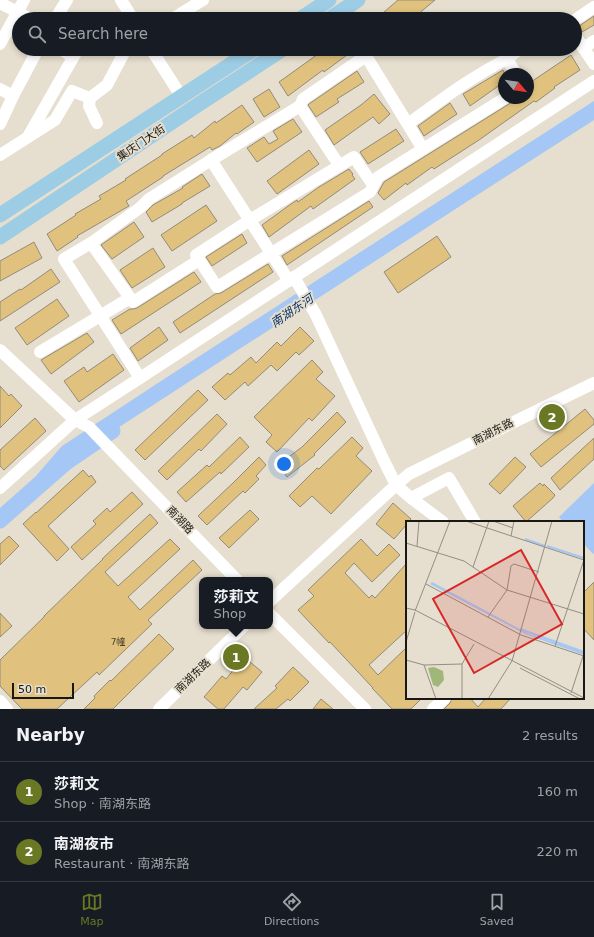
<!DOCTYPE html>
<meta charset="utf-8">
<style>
body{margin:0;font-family:"DejaVu Sans","Noto Sans SC",sans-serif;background:#242831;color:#f1f3f6}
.compass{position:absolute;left:498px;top:68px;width:36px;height:36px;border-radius:50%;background:#171b24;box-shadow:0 2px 6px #0003;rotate:119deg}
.scale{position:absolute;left:12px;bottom:10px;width:62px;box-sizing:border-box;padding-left:4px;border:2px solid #1a1812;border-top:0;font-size:11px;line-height:14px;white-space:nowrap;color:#1a1812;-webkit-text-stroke:3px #e6dece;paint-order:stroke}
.you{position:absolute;left:284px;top:464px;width:14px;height:14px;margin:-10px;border:3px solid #fff;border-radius:50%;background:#1a73e8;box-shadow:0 0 0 6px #1a73e833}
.badge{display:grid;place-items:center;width:26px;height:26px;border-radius:50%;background:#6a7723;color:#fff;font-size:13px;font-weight:700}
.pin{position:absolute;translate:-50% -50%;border:2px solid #fff;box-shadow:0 1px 4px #0006}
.popup{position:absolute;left:199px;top:577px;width:74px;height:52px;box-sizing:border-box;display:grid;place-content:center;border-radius:8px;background:#171b24;filter:drop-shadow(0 1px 3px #0005);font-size:13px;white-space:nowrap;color:#9ea1a6}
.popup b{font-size:15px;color:#f1f3f6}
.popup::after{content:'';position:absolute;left:50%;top:100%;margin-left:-8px;border:8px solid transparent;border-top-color:#171b24}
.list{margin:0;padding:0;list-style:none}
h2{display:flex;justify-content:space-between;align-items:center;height:52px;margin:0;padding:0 16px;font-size:17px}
h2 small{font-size:13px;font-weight:400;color:#9ea1a6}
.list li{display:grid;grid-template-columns:26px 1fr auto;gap:12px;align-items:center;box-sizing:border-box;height:60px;padding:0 16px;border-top:1px solid #363941}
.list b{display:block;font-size:15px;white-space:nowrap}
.list p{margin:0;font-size:13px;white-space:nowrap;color:#9ea1a6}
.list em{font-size:13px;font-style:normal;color:#9ea1a6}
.icon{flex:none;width:22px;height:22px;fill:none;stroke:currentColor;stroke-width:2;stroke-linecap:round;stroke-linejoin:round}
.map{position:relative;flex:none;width:594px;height:709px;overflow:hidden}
.search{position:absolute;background:#171b24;box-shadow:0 2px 6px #0003;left:12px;right:12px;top:12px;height:44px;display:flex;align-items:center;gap:10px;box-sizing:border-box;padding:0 14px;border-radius:22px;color:#9ea1a6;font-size:15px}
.sheet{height:172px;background:#171b24}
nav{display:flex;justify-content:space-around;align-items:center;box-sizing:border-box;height:56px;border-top:1px solid #363941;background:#171b24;font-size:11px;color:#9ea1a6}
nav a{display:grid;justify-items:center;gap:2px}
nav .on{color:#6a7723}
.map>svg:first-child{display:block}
.water{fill:#a5c7f5}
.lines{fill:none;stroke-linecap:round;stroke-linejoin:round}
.river{stroke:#a5c7f5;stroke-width:15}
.building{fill:#e0c27e;stroke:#928b7b}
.minor{stroke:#fff;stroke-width:12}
.major{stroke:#9dcde5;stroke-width:15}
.labels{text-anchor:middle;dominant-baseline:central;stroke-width:4;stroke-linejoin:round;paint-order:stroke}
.number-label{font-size:9px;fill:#4c422d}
.street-label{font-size:11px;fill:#1a1812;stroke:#e6dece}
.water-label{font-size:12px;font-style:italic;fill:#0c3466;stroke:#e6dece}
.inset-river{fill:none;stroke:#a5c7f5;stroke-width:2}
.inset-road{fill:none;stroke:#948f83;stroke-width:1}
.view{fill:#d62828;fill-opacity:0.15;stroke:#d62828;stroke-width:2}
.inset-edge{fill:none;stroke:#1a1812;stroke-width:2}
</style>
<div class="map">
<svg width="594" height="709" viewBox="0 0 594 709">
<rect width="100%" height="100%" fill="#e6dece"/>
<g class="water">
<path d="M 594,101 L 594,120 L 457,208 L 53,470 L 0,519 L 0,508 L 35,477 L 62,446 L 158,383 Z"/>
<path d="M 594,483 L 594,553 L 593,554 L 583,543 L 583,522 L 563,522 L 559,517 Z"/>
</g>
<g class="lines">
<path class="river" d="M 0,521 L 66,463 L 113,431"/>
</g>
<g class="building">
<path d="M 398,0 L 435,0 L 417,15 L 414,12 L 406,19 L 376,19 Z"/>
<path d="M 594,16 L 594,25 L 582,32 L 579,29 L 575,28 L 579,26 Z"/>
<path d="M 325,49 L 355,49 L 324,72 L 323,70 L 288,96 L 279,82 Z"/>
<path d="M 571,55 L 580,70 L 554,87 L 555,88 L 536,102 L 534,101 L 479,140 L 434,169 L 432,167 L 407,185 L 406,183 L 384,200 L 378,193 L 384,182 L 509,104 L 511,102 L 513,98 L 528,98 L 528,84 Z"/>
<path d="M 503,70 L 504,72 L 504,82 L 470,106 L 463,94 Z"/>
<path d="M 357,71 L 364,82 L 337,99 L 339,102 L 316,117 L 308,105 L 309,104 Z"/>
<path d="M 269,89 L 280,107 L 264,117 L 253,99 Z"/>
<path d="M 374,94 L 390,114 L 379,124 L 373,117 L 334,145 L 325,130 L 361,105 Z"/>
<path d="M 450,103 L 457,114 L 424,136 L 418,126 Z"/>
<path d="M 242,105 L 254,122 L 237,134 L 236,133 L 220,146 L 212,150 L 210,147 L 163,176 L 163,177 L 126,201 L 129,206 L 77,236 L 78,237 L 57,251 L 47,234 L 76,215 L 75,214 L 101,199 L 99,196 L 126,180 L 125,179 L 162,155 L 162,154 L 192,135 L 194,138 L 215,121 L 216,123 Z"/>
<path d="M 293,119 L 302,132 L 257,162 L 247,148 L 264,137 L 269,144 L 278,139 L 273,131 Z"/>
<path d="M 396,129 L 404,141 L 368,164 L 360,152 Z"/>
<path d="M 309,150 L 319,164 L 277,194 L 267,181 Z"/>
<path d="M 349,169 L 353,174 L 352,175 L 355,179 L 313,209 L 311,206 L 269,237 L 262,225 L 291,204 L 297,200 L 298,202 L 319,187 Z"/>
<path d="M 202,174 L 210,186 L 182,203 L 182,204 L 152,222 L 146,212 L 153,205 L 183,188 L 182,187 Z"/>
<path d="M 369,201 L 373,207 L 287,265 L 282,256 Z"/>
<path d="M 206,205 L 217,221 L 172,251 L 161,235 Z"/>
<path d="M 134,222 L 144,237 L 112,259 L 101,245 Z"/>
<path d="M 242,234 L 247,243 L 212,266 L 206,257 Z"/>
<path d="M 437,236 L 451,257 L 398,293 L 384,272 Z"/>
<path d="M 34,242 L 42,258 L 0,281 L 0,261 Z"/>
<path d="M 153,248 L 165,267 L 132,288 L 120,270 Z"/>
<path d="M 268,264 L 273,272 L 180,333 L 173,322 L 215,294 L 221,293 Z"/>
<path d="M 51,269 L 60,282 L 0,321 L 0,302 L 20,289 L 21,290 Z"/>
<path d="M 194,272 L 201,282 L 121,334 L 112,320 L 130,309 L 133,309 L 137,308 Z"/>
<path d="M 57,299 L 69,316 L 27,345 L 15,328 Z"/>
<path d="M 159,327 L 168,340 L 138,361 L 130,348 Z"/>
<path d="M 300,327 L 314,341 L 299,355 L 296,352 L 277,371 L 271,365 L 248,386 L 245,382 L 225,400 L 212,387 L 228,373 L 230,375 L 251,357 L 256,363 L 277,342 L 281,346 Z"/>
<path d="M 87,333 L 94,342 L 51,374 L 41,360 Z"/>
<path d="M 113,354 L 124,370 L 79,402 L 64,381 L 84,367 L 87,372 Z"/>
<path d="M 312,360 L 323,372 L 316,379 L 335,396 L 312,421 L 309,418 L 277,452 L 266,442 L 272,435 L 254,417 Z"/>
<path d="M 0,386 L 9,396 L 11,394 L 22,406 L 0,428 Z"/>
<path d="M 198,390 L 208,400 L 145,460 L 135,450 Z"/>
<path d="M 585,409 L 594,420 L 594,424 L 541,467 L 530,454 Z"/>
<path d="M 337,412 L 346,422 L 314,454 L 315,455 L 287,477 L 278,465 L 302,447 Z"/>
<path d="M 217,414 L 227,424 L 201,451 L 199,449 L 167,480 L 158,471 Z"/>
<path d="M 35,418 L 46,431 L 4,470 L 0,466 L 0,450 Z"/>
<path d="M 240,437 L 249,447 L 221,474 L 220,472 L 186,502 L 177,492 L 207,465 L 209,467 Z"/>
<path d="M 352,437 L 363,448 L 356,456 L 372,471 L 331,514 L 312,496 L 300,507 L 289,496 L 317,468 L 319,469 Z"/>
<path d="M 594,438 L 594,459 L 560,490 L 551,478 Z"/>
<path d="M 259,457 L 266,465 L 256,476 L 259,479 L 245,493 L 243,491 L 207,525 L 198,516 L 234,482 Z"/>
<path d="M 515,457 L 526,467 L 500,494 L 489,484 Z"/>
<path d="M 83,470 L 89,477 L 91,475 L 96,482 L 48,526 L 69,549 L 57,561 L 23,524 L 36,512 L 36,513 Z"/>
<path d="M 540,483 L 543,486 L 544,484 L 555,495 L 553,498 L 526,522 L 513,506 Z"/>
<path d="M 132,492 L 143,504 L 82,560 L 71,547 L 96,524 L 93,521 L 107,508 L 110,512 Z"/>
<path d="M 393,503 L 411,519 L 409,522 L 407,522 L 407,524 L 394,539 L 376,524 Z"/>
<path d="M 250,510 L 259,519 L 229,548 L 219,538 Z"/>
<path d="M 150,514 L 158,523 L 105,572 L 118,586 L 170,539 L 180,549 L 128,597 L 140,610 L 193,560 L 202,570 L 148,620 L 152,624 L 99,675 L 97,672 L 57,709 L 22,709 L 0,686 L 0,660 L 44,617 L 44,616 L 103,559 L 102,559 Z"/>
<path d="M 9,536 L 19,546 L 0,565 L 0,544 Z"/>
<path d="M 361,539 L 377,556 L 389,544 L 400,555 L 372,582 L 354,563 L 345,573 L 369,598 L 372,595 L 375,598 L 407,563 L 407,630 L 369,665 L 378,675 L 407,647 L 407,698 L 422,698 L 411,709 L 392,709 L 372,688 L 373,688 L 330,642 L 329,643 L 298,610 L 314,596 L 308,590 Z"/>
<path d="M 594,582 L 594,640 L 583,628 L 583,593 Z"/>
<path d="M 0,613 L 12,626 L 0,637 Z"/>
<path d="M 159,634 L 174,649 L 134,688 L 113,709 L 84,709 L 95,698 L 94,696 L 110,680 L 111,681 Z"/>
<path d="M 244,657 L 262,672 L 247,690 L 243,687 L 224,709 L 218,709 L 204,697 L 222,676 L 226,679 Z"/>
<path d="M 293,667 L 309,682 L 290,701 L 288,699 L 276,709 L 254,709 L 277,688 L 275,686 Z"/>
<path d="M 452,698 L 470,698 L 478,707 L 486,698 L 511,698 L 501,709 L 444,709 L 450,703 Z"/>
<path d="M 321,699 L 333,709 L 313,709 Z"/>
</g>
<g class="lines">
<g class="minor">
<path d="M 121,0 L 133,19"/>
<path d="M 0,3 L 31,19"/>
<path d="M 55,19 L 67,0"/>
<path d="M 96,19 L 97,18"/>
<path d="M 172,19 L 203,0"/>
<path d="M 575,20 L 594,7"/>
<path d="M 575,35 L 594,64"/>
<path d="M 0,44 L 24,0"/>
<path d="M 583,48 L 594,41"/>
<path d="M 60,49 L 73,57"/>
<path d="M 151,49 L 181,96"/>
<path d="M 507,59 L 520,49"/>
<path d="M 0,89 L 13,96"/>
<path d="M 90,98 L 89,106 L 97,123"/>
<path d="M 300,106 L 339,165"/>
<path d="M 0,124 L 13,96 L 38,49"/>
<path d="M 408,124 C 440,101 471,77 507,59 L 516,74"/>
<path d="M 29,135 L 78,49"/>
<path d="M 423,149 L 505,98"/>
<path d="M 0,155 L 55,120 L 72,91 L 90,98 L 107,85 L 126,49"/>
<path d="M 91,243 L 64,259 L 140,378"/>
<path d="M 199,260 L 133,302 L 91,243 L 141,207 L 149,199 L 211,160"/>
<path d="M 294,277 L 316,315 L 384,461 L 396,485 L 411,498 L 443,522"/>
<path d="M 289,281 C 263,240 237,200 211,160 L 300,106 L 303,99 L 366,56 L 423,149 L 378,177 L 370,192 L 217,287 L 196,255 L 250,220 L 354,157 L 373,185"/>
<path d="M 0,350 L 75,420 L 89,427 L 237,580"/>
<path d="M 40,352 L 130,298"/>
<path d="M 0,488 L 75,420 L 140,378 L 594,81"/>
<path d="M 411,498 L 449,478 L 475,522"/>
<path d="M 270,601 L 396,485 L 409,474 L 522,418 L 594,383"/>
<path d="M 270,614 L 365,709"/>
<path d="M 0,701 L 7,709"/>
<path d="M 159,709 L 244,626"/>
<path d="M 433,709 L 445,698"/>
</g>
<g class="major">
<path d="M 300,19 L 329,0"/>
<path d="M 329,19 L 358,0"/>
<path d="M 0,215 L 254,49"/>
<path d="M 0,237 L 199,104 L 283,49"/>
</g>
</g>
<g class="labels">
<g class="number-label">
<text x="118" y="642">7幢</text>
</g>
<g class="street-label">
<text transform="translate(141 143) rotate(-34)">集庆门大街</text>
<text transform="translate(493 432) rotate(-27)">南湖东路</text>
<text transform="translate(180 520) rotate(46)">南湖路</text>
<text transform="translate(193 676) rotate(-44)">南湖东路</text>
</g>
<g class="water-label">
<text transform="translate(292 311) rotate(-34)">南湖东河</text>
</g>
</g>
<g transform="translate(406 521)">
<rect width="178" height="178" fill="#e6dece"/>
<path d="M 28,146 L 37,150 L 38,159 L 32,166 L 27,164 L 22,147 Z" fill="#a0b779"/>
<path d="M 26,61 L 123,113 L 178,131 L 178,134 L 119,113 L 24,63 Z" fill="#a5c7f5"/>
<path class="inset-river" d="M 119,18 L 139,25M 141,25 L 178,37M 114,108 L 178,131"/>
<path class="inset-road" d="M 60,0 L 178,39M 87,0 L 107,7M 105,15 L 108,0M 0,22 L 58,40 L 101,69 L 178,93M 11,25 L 13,0M 67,46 L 83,0M 20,63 L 115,114 L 178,135M 0,87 L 9,89 L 178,177M 9,90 L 44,0M 82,96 L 101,69 L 105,45 L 108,43 L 133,51M 0,121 L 9,91M 149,125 L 178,39M 0,139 L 18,144 L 56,143M 106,140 L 146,0M 18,144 L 30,178M 114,147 L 174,178M 165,172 L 178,132M 56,178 L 56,143 L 68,123M 82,178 L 106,140"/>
<path class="view" d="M 115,29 L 156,103 L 68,152 L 27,78 Z"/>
<rect width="178" height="178" class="inset-edge"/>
</g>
</svg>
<svg class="compass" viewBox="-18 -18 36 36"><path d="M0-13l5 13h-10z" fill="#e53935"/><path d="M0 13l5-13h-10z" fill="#9ea1a6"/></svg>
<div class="scale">50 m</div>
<div class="you"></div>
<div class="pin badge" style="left:236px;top:657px">1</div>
<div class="popup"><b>莎莉文</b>Shop</div>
<div class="pin badge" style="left:552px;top:417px">2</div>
<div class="search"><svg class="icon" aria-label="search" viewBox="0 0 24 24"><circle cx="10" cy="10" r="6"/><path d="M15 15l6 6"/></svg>Search here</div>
</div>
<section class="sheet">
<h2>Nearby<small>2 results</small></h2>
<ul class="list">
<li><span class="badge">1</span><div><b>莎莉文</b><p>Shop · 南湖东路</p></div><em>160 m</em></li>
<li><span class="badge">2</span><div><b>南湖夜市</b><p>Restaurant · 南湖东路</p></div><em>220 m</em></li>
</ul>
</section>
<nav>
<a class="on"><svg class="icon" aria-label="map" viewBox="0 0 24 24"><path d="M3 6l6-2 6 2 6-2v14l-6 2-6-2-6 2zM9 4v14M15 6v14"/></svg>Map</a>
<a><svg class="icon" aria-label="directions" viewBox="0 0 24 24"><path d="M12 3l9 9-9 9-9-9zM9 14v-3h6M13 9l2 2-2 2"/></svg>Directions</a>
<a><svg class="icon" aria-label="saved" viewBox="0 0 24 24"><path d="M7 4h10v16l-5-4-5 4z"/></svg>Saved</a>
</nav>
